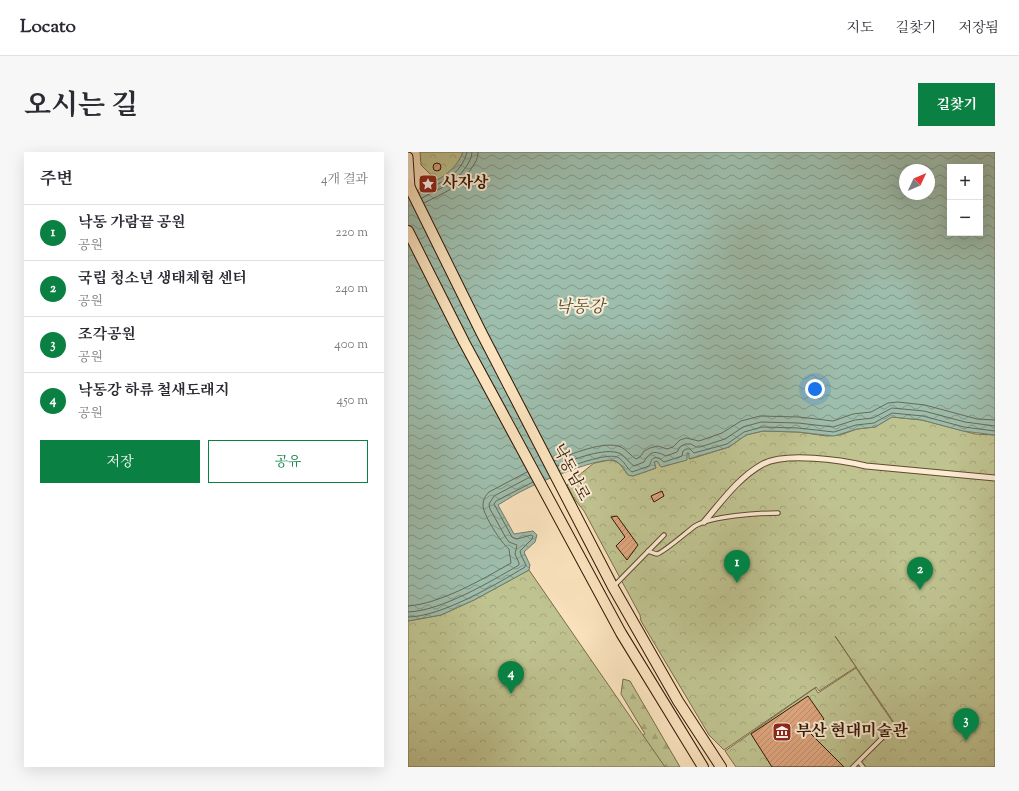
<!DOCTYPE html>
<html lang="ko">
<meta charset="utf-8">
<style>
body{margin:0;font-family:"Sorts Mill Goudy","Noto Serif KR",serif;background:#f7f7f7;color:#2b2b33}
.controls{position:absolute;right:12px;top:12px;display:grid;overflow:hidden;border-radius:0px;box-shadow:0 4px 16px #0002}
.controls button{width:36px;height:36px;display:grid;place-items:center;padding:0;border:0;border-bottom:1px solid #e1e1e2;background:#fff;color:#2b2b33;font:20px sans-serif}
.compass{position:absolute;left:491px;top:12px;width:36px;height:36px;border-radius:50%;background:#fff;box-shadow:0 4px 16px #0002;rotate:46deg}
.you{position:absolute;left:407px;top:237px;width:14px;height:14px;margin:-10px;border:3px solid #fff;border-radius:50%;background:#1a73e8;box-shadow:0 0 0 6px #1a73e833}
.badge{display:grid;place-items:center;width:26px;height:26px;border-radius:50%;background:#0b8043;color:#fff;font-size:13px;font-weight:700}
.pin{position:absolute;translate:-50% -33px;filter:drop-shadow(0 1px 2px #0008)}
.pin::after{content:'';position:absolute;top:21px;width:14px;height:12px;background:inherit;clip-path:polygon(0 0,100% 0,50% 100%)}
.list{margin:0;padding:0;list-style:none}
h2{display:flex;justify-content:space-between;align-items:center;height:52px;margin:0;padding:0 16px;font-size:17px}
h2 small{font-size:13px;font-weight:400;color:#7c7c81}
.list li{display:grid;grid-template-columns:26px 1fr auto;gap:12px;align-items:center;box-sizing:border-box;height:56px;padding:0 16px;border-top:1px solid #e1e1e2}
.list b{display:block;font-size:15px;white-space:nowrap}
.list p{margin:0;font-size:13px;white-space:nowrap;color:#7c7c81}
.list em{font-size:13px;font-style:normal;color:#7c7c81}
.actions{display:flex;gap:8px;padding:12px 16px}
.actions a{flex:1;padding:9px 0;border:1px solid #0b8043;border-radius:0px;text-align:center;font-size:14px;color:#0b8043}
.actions .main{background:#0b8043;color:#fff}
.map{position:relative;flex:none;width:587px;height:615px;overflow:hidden;border-radius:0px}
header{display:flex;align-items:center;gap:24px;box-sizing:border-box;height:56px;padding:0 20px;background:#fff;border-bottom:1px solid #e1e1e2}
header strong{font-size:19px}
nav{display:flex;gap:22px;margin-inline-start:auto;font-size:14px}
.intro{display:flex;align-items:center;justify-content:space-between;box-sizing:border-box;height:96px;padding:0 24px}
h1{margin:0;font-size:28px}
.button{padding:10px 18px;border-radius:0px;background:#0b8043;color:#fff;font-size:14px;font-weight:700}
main{display:flex;gap:24px;padding:0 24px}
aside{flex:1;background:#fff;border-radius:0px;box-shadow:0 4px 16px #0002}
.map>svg:first-child{display:block}
.forest{fill:url(#forest-firs);stroke:#7a6c4a}
.park{fill:url(#park-crowns);stroke:#7a6c4a}
.water{fill:url(#water-waves);stroke:#747b69;fill-rule:evenodd}
.lines{fill:none;stroke-linecap:round;stroke-linejoin:round}
.shore{stroke:#696a58;stroke-width:1}
.building{fill:url(#building-hatch);stroke:#341603}
.service-casing{stroke:#654932;stroke-width:5.5}
.pedestrian-casing{stroke:#654932;stroke-width:7}
.secondary-casing{stroke:#341603;stroke-width:11}
.primary-casing{stroke:#341603;stroke-width:12}
.service{stroke:#fbecd4;stroke-width:3.5}
.pedestrian{stroke:#fbecd4;stroke-width:5}
.secondary{stroke:#fbecd4;stroke-width:9}
.primary{stroke:#f9e2bd;stroke-width:10}
.labels{text-anchor:middle;dominant-baseline:central;stroke-width:4;stroke-linejoin:round;paint-order:stroke}
.poi-label{font-size:16px;font-weight:bold;fill:#341603;stroke:#fbecd4;text-anchor:start}
.street-label{font-size:16px;fill:#341603;stroke:#fbecd4}
.water-label{font-size:17px;font-style:italic;fill:#59513e;stroke:#fbecd4}
</style>
<header>
<strong>Locato</strong>
<nav><a>지도</a><a>길찾기</a><a>저장됨</a></nav>
</header>
<div class="intro"><h1>오시는 길</h1><a class="button">길찾기</a></div>
<main>
<aside>
<h2>주변<small>4개 결과</small></h2>
<ul class="list">
<li><span class="badge">1</span><div><b>낙동 가람끝 공원</b><p>공원</p></div><em>220 m</em></li>
<li><span class="badge">2</span><div><b>국립 청소년 생태체험 센터</b><p>공원</p></div><em>240 m</em></li>
<li><span class="badge">3</span><div><b>조각공원</b><p>공원</p></div><em>400 m</em></li>
<li><span class="badge">4</span><div><b>낙동강 하류 철새도래지</b><p>공원</p></div><em>450 m</em></li>
</ul>
<div class="actions"><a class="main">저장</a><a>공유</a></div>
</aside>
<div class="map">
<svg width="587" height="615" viewBox="0 0 587 615">
<defs>
<pattern id="forest-firs" width="22" height="20" patternUnits="userSpaceOnUse"><rect width="22" height="20" fill="#bfc390"/><path d="M5 1l3.5 6h-7zM16 11l3.5 6h-7z" fill="#a5a77b"/></pattern>
<pattern id="park-crowns" width="20" height="18" patternUnits="userSpaceOnUse"><rect width="20" height="18" fill="#bfc390"/><path d="M2 6a3 3 0 1 1 6 0M12 15a3 3 0 1 1 6 0" fill="none" stroke="#a5a77b"/></pattern>
<pattern id="water-waves" width="16" height="10" patternUnits="userSpaceOnUse"><rect width="16" height="10" fill="#9ebead"/><path d="M0 5q4-4 8 0t8 0" fill="none" stroke="#82998b"/></pattern>
<pattern id="building-hatch" width="6" height="6" patternUnits="userSpaceOnUse"><rect width="6" height="6" fill="#dda57e"/><path d="M-1 1l2-2M0 6l6-6M5 7l2-2" fill="none" stroke="#be8d6b"/></pattern>
</defs>
<rect width="100%" height="100%" fill="#f9e2bd"/>
<filter id="stains"><feTurbulence type="fractalNoise" baseFrequency=".005" numOctaves="4"/><feColorMatrix values="0 0 0 0 .2 0 0 0 0 .09 0 0 0 0 .02 0 0 0 .5 -.17"/></filter>
<radialGradient id="worn" r=".72"><stop offset=".6" stop-color="#630" stop-opacity="0"/><stop offset="1" stop-color="#630" stop-opacity=".3"/></radialGradient>
<path class="forest" d="M 215,527 L 222,529 L 272,615 L 218,615 L 208,599 L 237,582 L 213,542 Z"/>
<g class="park">
<path d="M 12,0 L 55,0 C 51,12 41,26 28,28 L 13,13 Z"/>
<path d="M 484,265 L 514,268 L 567,282 L 587,283 L 587,615 L 328,615 L 317,599 L 407,536 L 410,541 L 448,516 L 486,572 L 491,578 L 496,575 L 491,577 L 487,572 L 427,484 L 448,515 L 411,539 L 408,535 L 316,598 L 301,583 L 233,469 L 232,463 L 176,359 L 165,345 L 159,333 L 186,311 L 202,308 L 207,309 L 212,312 L 220,323 L 225,324 L 248,316 L 246,310 L 249,309 L 253,315 L 278,308 L 279,301 L 281,301 L 282,307 L 321,295 L 338,283 L 355,279 L 390,280 L 419,284 L 432,283 L 449,277 L 467,275 Z"/>
<path d="M 121,418 L 257,615 L 0,615 L 0,469 L 33,463 L 66,448 Z"/>
</g>
<path class="water" d="M 55,0 L 587,0 L 587,283 L 555,279 L 514,268 L 484,265 L 467,275 L 449,277 L 426,284 L 390,280 L 355,279 L 338,283 L 321,295 L 281,307 L 281,301 L 279,301 L 279,308 L 253,315 L 249,309 L 246,310 L 248,316 L 225,324 L 220,323 C 217,318 213,312 208,309 C 195,303 134,329 120,336 C 109,341 100,347 90,353 L 106,382 L 125,379 L 129,383 L 127,390 L 116,400 L 122,413 L 121,418 L 66,448 L 33,463 L 0,469 L 0,43 C 21,32 46,24 55,0 ZM 542,15 L 572,15 L 572,81 L 542,81 ZM 497,18 L 521,18 L 521,42 L 497,42 Z"/>
<g class="lines">
<g class="shore">
<path d="M 11,41 C 27,33 44,28 54,12 C 56,8 58,5 59,0"/>
<path d="M 14,46 C 30,37 47,32 58,15 C 61,10 64,6 64,0"/>
<path d="M 16,51 C 35,41 51,36 63,17 C 67,11 70,7 70,0"/>
<path d="M 146,309 C 163,302 197,288 213,295 C 219,298 223,304 228,307 L 232,305 L 236,299 L 242,296 L 250,294 L 259,297 L 265,295 L 272,288 L 278,286 L 291,289 L 314,281 L 333,269 L 352,264 L 391,265 L 425,269 L 445,262 L 463,260 L 480,251 L 490,250 L 517,253 L 569,267 L 587,268"/>
<path d="M 149,314 C 163,308 199,294 213,302 C 218,305 221,311 226,314 L 236,310 C 242,298 248,299 258,304 L 269,300 L 272,295 L 277,292 L 283,292 L 288,295 L 292,295 L 317,287 L 335,275 L 353,270 L 390,271 L 425,275 L 447,268 L 465,266 L 484,256 L 516,259 L 557,270 L 587,274"/>
<path d="M 151,319 C 163,314 197,301 209,305 C 216,308 219,317 224,320 L 241,314 C 244,309 243,304 251,306 L 256,310 L 274,304 L 275,299 L 278,297 L 282,297 L 286,301 L 319,292 L 336,280 L 354,275 L 390,276 L 426,280 L 448,273 L 466,271 L 484,261 L 515,264 L 556,275 L 587,279"/>
<path d="M 0,454 C 32,452 75,427 103,411 L 101,397 C 93,391 76,364 75,354 C 75,348 77,344 81,340 L 119,320"/>
<path d="M 0,460 C 33,459 82,430 111,413 L 111,411 L 107,402 L 109,393 L 101,390 L 98,386 L 82,357 L 81,352 L 86,344 L 122,325"/>
<path d="M 0,465 C 33,465 89,432 117,415 L 118,413 L 113,403 L 112,399 L 124,387 L 125,384 L 123,383 L 109,387 L 104,385 L 86,352 L 88,349 L 125,330"/>
</g>
</g>
<g class="building">
<circle cx="29" cy="15" r="4"/>
<path d="M 254,339 L 256,344 L 246,350 L 243,344 Z"/>
<path d="M 209,364 L 230,393 L 219,408 L 208,394 L 217,385 L 203,365 Z"/>
<path d="M 400,544 L 416,567 L 402,581 L 436,615 L 364,615 L 343,582 Z"/>
</g>
<g class="lines">
<g class="service-casing">
<g id="service">
<path d="M 240,399 C 243,400 247,402 249,402 C 255,401 280,379 287,374 C 304,364 349,361 370,361"/>
<path d="M 206,434 L 256,383"/>
<path d="M 451,610 L 455,615"/>
<path d="M 445,615 L 482,578 L 487,580"/>
</g>
</g>
<g class="pedestrian-casing">
<path id="pedestrian" d="M 296,370 C 314,349 331,325 355,312 C 378,300 433,308 458,314 L 587,326"/>
</g>
<g class="secondary-casing">
<path id="secondary" d="M 0,5 L 2,36"/>
</g>
<g class="primary-casing">
<g id="primary">
<path d="M 0,32 L 73,180 L 205,435 L 270,549 L 313,615"/>
<path d="M 0,79 L 56,190 L 213,481 L 295,615"/>
</g>
</g>
<use href="#service" class="service"/>
<use href="#pedestrian" class="pedestrian"/>
<use href="#secondary" class="secondary"/>
<use href="#primary" class="primary"/>
</g>
<defs>
<g id="sight-square" transform="scale(1)"><rect x="-9" y="-9" width="18" height="18" rx="4" fill="#8f2418" stroke="#fbecd4"/><path d="M0-6L1.8-2.2L6-1.7L2.9 1.2L3.7 5.4L0 3.3L-3.7 5.4L-2.9 1.2L-6-1.7L-1.8-2.2Z" fill="#fff"/></g>
<g id="museum-square" transform="scale(1)"><rect x="-9" y="-9" width="18" height="18" rx="4" fill="#8f2418" stroke="#fbecd4"/><path d="M0-6L6-3V-2H-6V-3ZM-5-1h2V3h-2ZM-1-1h2V3h-2ZM3-1h2V3H3ZM-6 4H6V6H-6Z" fill="#fff"/></g>
</defs>
<g fill-rule="evenodd">
<use href="#sight-square" x="20" y="32"/>
<use href="#museum-square" x="374" y="580"/>
</g>
<g class="labels">
<g class="poi-label">
<text x="34" y="32">사자상</text>
<text x="388" y="580">부산 현대미술관</text>
</g>
<g class="street-label">
<text transform="translate(162 321) rotate(63)">낙동남로</text>
</g>
<g class="water-label">
<text x="172" y="156">낙동강</text>
</g>
</g>
<rect width="100%" height="100%" filter="url(#stains)"/>
<rect width="100%" height="100%" fill="url(#worn)"/>
</svg>
<div class="controls">
<button>+</button>
<button>−</button>
</div>
<svg class="compass" viewBox="-18 -18 36 36"><path d="M0-13l5 13h-10z" fill="#e53935"/><path d="M0 13l5-13h-10z" fill="#7c7c81"/></svg>
<div class="you"></div>
<div class="pin badge" style="left:329px;top:431px">1</div>
<div class="pin badge" style="left:512px;top:438px">2</div>
<div class="pin badge" style="left:558px;top:589px">3</div>
<div class="pin badge" style="left:103px;top:542px">4</div>
</div>
</main>
